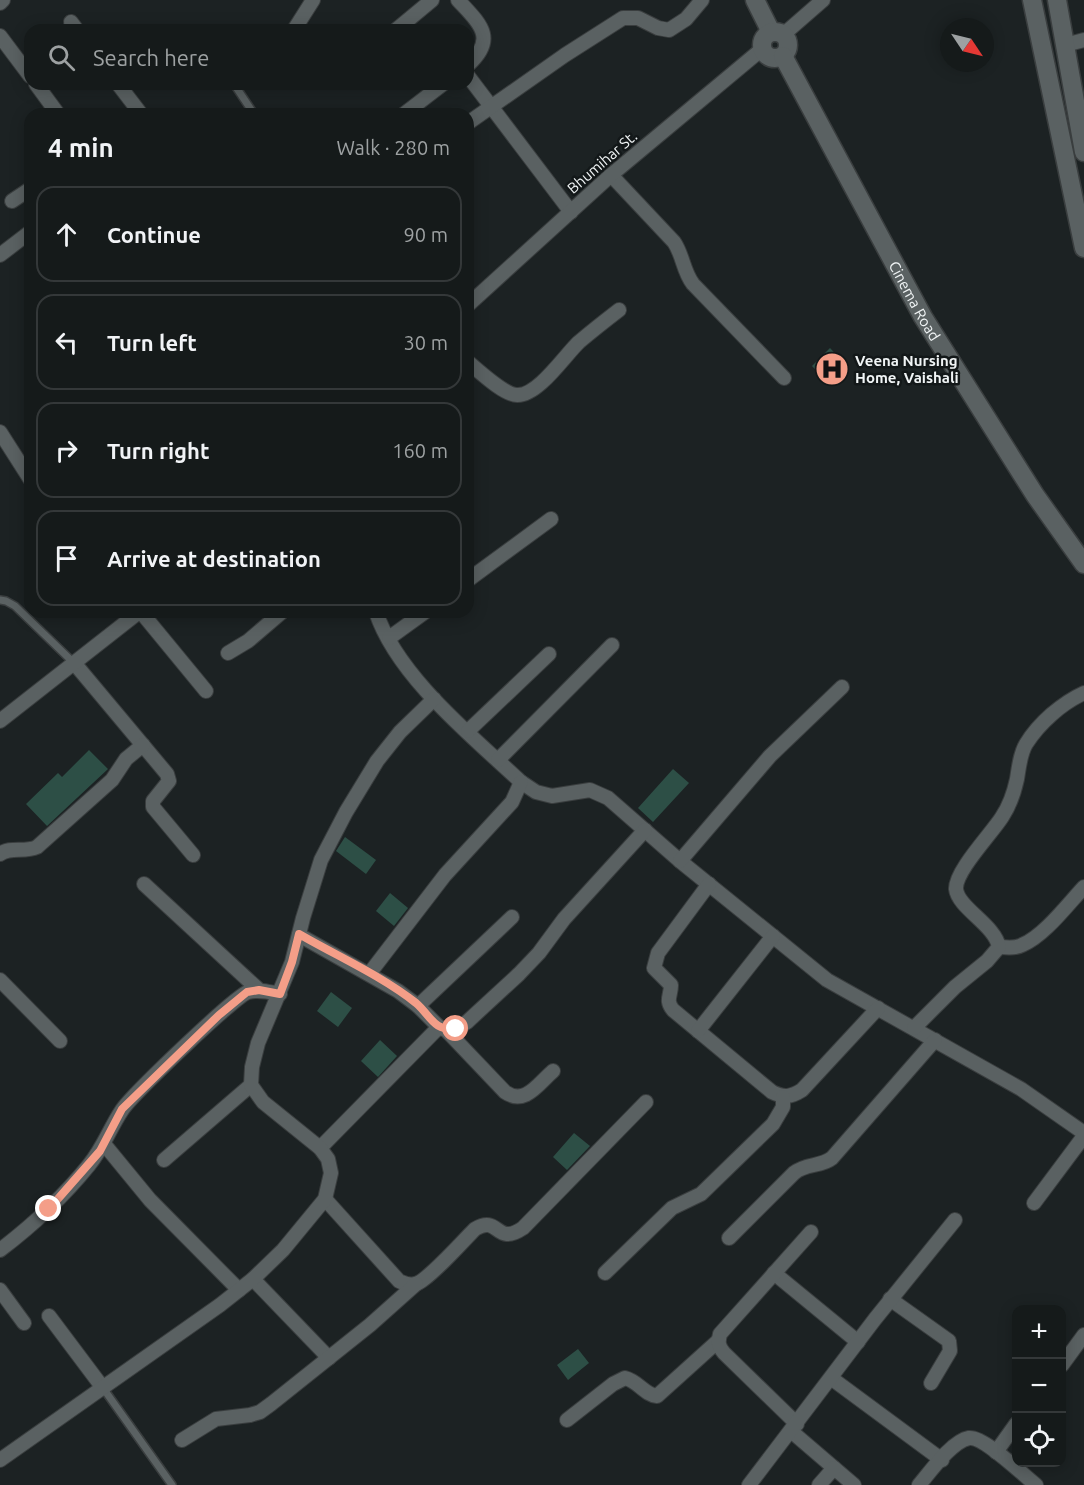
<!DOCTYPE html>
<meta charset="utf-8">
<style>
body{margin:0;font-family:Ubuntu,sans-serif;background:#222727;color:#f1f3f6}
.controls{position:absolute;right:18px;bottom:18px;display:grid;overflow:hidden;border-radius:12px;box-shadow:0 3px 15px #0003}
.controls button{width:54px;height:54px;display:grid;place-items:center;padding:0;border:0;border-bottom:2px solid #343839;background:#151a1a;color:#f1f3f6;font:30px sans-serif}
.compass{position:absolute;left:940px;top:18px;width:54px;height:54px;border-radius:50%;background:#151a1a;box-shadow:0 3px 15px #0003;rotate:125deg}
.stop{position:absolute;width:18px;height:18px;margin:-14px;border:4px solid #f49e88;border-radius:50%;background:#fff}
.stop.end{background:#f49e88;border-color:#fff;box-shadow:0 2px 6px #0008}
.list{margin:0;padding:0;list-style:none}
h2{display:flex;justify-content:space-between;align-items:center;height:78px;margin:0;padding:0 24px;font-size:26px}
h2 small{font-size:20px;font-weight:400;color:#9da1a2}
.list li{display:grid;grid-template-columns:39px 1fr auto;gap:18px;align-items:center;box-sizing:border-box;height:96px;margin:0 12px 12px;padding:0 12px;border:2px solid #343839;border-radius:18px}
.list b{display:block;font-size:22px;white-space:nowrap}
.list em{font-size:20px;font-style:normal;color:#9da1a2}
.icon{flex:none;width:33px;height:33px;fill:none;stroke:currentColor;stroke-width:2;stroke-linecap:round;stroke-linejoin:round}
.map{position:relative;flex:none;width:1084px;height:1485px;overflow:hidden}
.search{position:absolute;background:#151a1a;box-shadow:0 3px 15px #0003;left:24px;top:24px;width:450px;height:66px;display:flex;align-items:center;gap:15px;box-sizing:border-box;padding:0 21px;border-radius:18px;color:#9da1a2;font-size:22px}
.panel{position:absolute;background:#151a1a;box-shadow:0 3px 15px #0003;left:24px;top:108px;width:450px;height:510px;border-radius:18px}
.map>svg:first-child{display:block}
.building{fill:#2d4f46}
.lines{fill:none;stroke-linecap:round;stroke-linejoin:round}
.service-casing{stroke:#3a3e3f;stroke-width:10}
.minor-casing{stroke:#3a3e3f;stroke-width:16}
.tertiary-casing{stroke:#3a3e3f;stroke-width:21}
.secondary-casing{stroke:#3a3e3f;stroke-width:21}
.service{stroke:#5a6162;stroke-width:7}
.minor{stroke:#5a6162;stroke-width:14}
.tertiary{stroke:#5a6162;stroke-width:18}
.secondary{stroke:#5a6162;stroke-width:18}
.route{stroke:#f49e88;stroke-width:8}
.labels{text-anchor:middle;dominant-baseline:central;stroke-width:5;stroke-linejoin:round;paint-order:stroke}
.street-label{font-size:15px;fill:#f1f5f6;stroke:#131819}
.poi-label{font-size:15px;font-weight:bold;fill:#f1f5f6;stroke:#131819;text-anchor:start}
</style>
<div class="map">
<svg width="1084" height="1485" viewBox="0 0 1084 1485">
<rect width="100%" height="100%" fill="#1c2223"/>
<g class="building">
<path d="M 830,348 L 847,366 L 829,384 L 812,366 Z"/>
<path d="M 89,750 L 108,769 L 47,826 L 26,804 L 58,773 L 62,777 Z"/>
<path d="M 673,769 L 689,783 L 653,822 L 638,808 Z"/>
<path d="M 345,837 L 376,860 L 366,874 L 336,851 Z"/>
<path d="M 390,893 L 408,908 L 394,926 L 376,911 Z"/>
<path d="M 331,992 L 352,1008 L 338,1027 L 317,1011 Z"/>
<path d="M 380,1040 L 397,1056 L 378,1077 L 361,1061 Z"/>
<path d="M 574,1133 L 590,1146 L 567,1170 L 553,1157 Z"/>
<path d="M 578,1349 L 589,1363 L 568,1380 L 557,1365 Z"/>
</g>
<g class="lines">
<g class="service-casing">
<g id="service">
<path d="M 234,84 L 254,114"/>
<path d="M 0,600 L 6,601 L 15,606 L 75,664"/>
<path d="M 103,1388 L 172,1485"/>
</g>
</g>
<g class="minor-casing">
<g id="minor">
<path d="M 458,0 C 479,23 498,38 468,65"/>
<path d="M 0,3 L 3,0"/>
<path d="M 71,22 L 77,30"/>
<path d="M 294,30 L 313,0"/>
<path d="M 396,30 L 432,0"/>
<path d="M 784,34 L 823,0"/>
<path d="M 0,36 L 30,76"/>
<path d="M 1065,45 L 1084,40"/>
<path d="M 468,76 L 571,212"/>
<path d="M 36,84 L 58,114"/>
<path d="M 118,84 L 141,114"/>
<path d="M 404,114 L 443,84"/>
<path d="M 468,123 L 565,55 L 623,18 L 638,18 L 658,28 L 669,30 L 686,19 L 702,0"/>
<path d="M 611,175 L 674,242 C 683,255 683,271 693,284 L 784,378"/>
<path d="M 12,201 L 30,189"/>
<path d="M 0,255 L 30,232"/>
<path d="M 468,305 L 611,175 L 762,49"/>
<path d="M 468,362 C 479,371 504,395 517,395 C 538,396 565,355 579,342 C 592,331 606,320 619,310"/>
<path d="M 0,432 L 30,479"/>
<path d="M 468,580 L 551,519"/>
<path d="M 141,612 L 206,691"/>
<path d="M 376,612 C 397,676 473,737 521,782 L 536,792 L 552,796 L 590,790 L 608,798 L 680,861 L 827,980 L 1021,1089 L 1084,1133"/>
<path d="M 389,638 L 425,612"/>
<path d="M 228,653 L 248,641 L 282,612"/>
<path d="M 75,664 L 167,774 L 169,781 L 153,801 L 153,807 L 193,855"/>
<path d="M 0,721 L 139,612"/>
<path d="M 468,731 L 549,654"/>
<path d="M 498,760 L 612,645"/>
<path d="M 0,854 C 11,846 24,853 37,847 L 112,780 L 126,759 L 143,745"/>
<path d="M 680,861 L 770,756 L 842,687"/>
<path d="M 144,884 L 259,990"/>
<path d="M 709,884 L 658,953 L 654,968 L 671,985 C 671,996 665,1000 673,1010 L 772,1092 C 784,1098 791,1097 802,1090 L 878,1008"/>
<path d="M 299,935 L 398,991 L 418,1006 L 439,1027 L 446,1030 L 456,1029 L 467,1022 L 519,974 L 539,953 L 564,919 L 645,830"/>
<path d="M 999,947 C 1007,947 1015,949 1022,945 C 1044,936 1068,904 1084,887"/>
<path d="M 369,974 L 445,875 L 512,802 L 521,782"/>
<path d="M 0,980 L 60,1041"/>
<path d="M 418,1006 L 512,917"/>
<path d="M 914,1028 L 955,987 L 987,961 L 999,947 C 995,925 958,908 956,889 C 955,871 992,833 1002,817 C 1010,805 1014,793 1017,779 C 1019,767 1020,754 1026,744 C 1039,723 1062,703 1084,693"/>
<path d="M 446,1030 L 505,1092 C 525,1106 538,1084 553,1071"/>
<path d="M 698,1031 L 773,936"/>
<path d="M 104,1144 L 150,1200 L 239,1290"/>
<path d="M 320,1148 L 439,1027"/>
<path d="M 164,1160 L 251,1085"/>
<path d="M 325,1199 L 399,1281 C 406,1284 411,1286 418,1283 C 432,1276 462,1242 475,1229 C 500,1214 495,1247 523,1228 L 646,1102"/>
<path d="M 1034,1203 L 1084,1136"/>
<path d="M 729,1238 L 794,1173 C 806,1163 821,1167 832,1158 L 935,1040"/>
<path d="M 0,1250 C 33,1225 63,1197 89,1165 C 103,1148 110,1128 122,1110 C 132,1095 235,996 248,992 C 258,989 270,992 280,994"/>
<path d="M 605,1273 L 672,1208 L 701,1194 L 773,1124 L 783,1107 L 783,1097"/>
<path d="M 774,1273 L 858,1342"/>
<path d="M 253,1279 L 329,1358"/>
<path d="M 0,1290 L 24,1323"/>
<path d="M 890,1299 L 949,1341 L 950,1351 L 931,1383"/>
<path d="M 49,1316 L 103,1388"/>
<path d="M 1062,1365 L 1084,1335"/>
<path d="M 831,1378 L 942,1460"/>
<path d="M 567,1420 L 613,1384 L 625,1378 C 638,1381 645,1395 657,1396 L 718,1341"/>
<path d="M 797,1424 L 724,1353 C 718,1346 718,1342 720,1334 L 811,1232"/>
<path d="M 791,1431 L 854,1485"/>
<path d="M 182,1440 L 216,1419 L 250,1415 L 260,1412 L 271,1404 L 370,1325 L 416,1284"/>
<path d="M 996,1452 L 1016,1424"/>
<path d="M 0,1460 L 220,1305 L 253,1279 L 283,1250 L 325,1199 L 331,1173 L 328,1159 L 320,1148 L 263,1102 L 251,1085 L 252,1067 L 258,1043 L 292,962 L 303,918 L 321,860 L 346,812 L 377,761 L 400,732 L 434,699"/>
<path d="M 749,1485 L 875,1319 L 955,1220"/>
<path d="M 819,1485 L 834,1468"/>
<path d="M 919,1485 C 930,1472 952,1441 969,1438 C 984,1436 1023,1475 1036,1485"/>
</g>
</g>
<g class="tertiary-casing">
<g id="tertiary">
<path d="M 755,0 L 771,32"/>
<circle cx="775" cy="45" r="13"/>
<path id="s1" d="M 783,56 L 923,317 L 1035,495 L 1084,564"/>
</g>
</g>
<g class="secondary-casing">
<g id="secondary">
<path d="M 1032,0 L 1084,248"/>
<path d="M 1057,0 L 1084,152"/>
</g>
</g>
<use href="#service" class="service"/>
<use href="#minor" class="minor"/>
<use href="#tertiary" class="tertiary"/>
<use href="#secondary" class="secondary"/>
</g>
<g class="lines">
<path class="route" d="M 49,1209 L 100,1151 L 122,1109 L 219,1015 L 247,992 L 259,990 L 280,994 L 292,962 L 299,934 C 337,956 382,976 416,1003 C 431,1016 433,1031 456,1029"/>
</g>
<defs>
<g id="hospital-disc" transform="scale(1.725)"><circle r="9.5" fill="#f49e88" stroke="#131819"/><path d="M-5-5h3v3.5h4V-5h3V5h-3V1.5h-4V5h-3Z" fill="#111"/></g>
</defs>
<g fill-rule="evenodd">
<use href="#hospital-disc" x="832" y="369"/>
</g>
<g class="labels">
<g class="street-label">
<text transform="translate(602 162) rotate(-41)">Bhumihar St.</text>
<text stroke="none"><textPath href="#s1" startOffset="278">Cinema Road</textPath></text>
</g>
<g class="poi-label">
<text x="855" y="360">Veena Nursing<tspan x="855" dy="17">Home, Vaishali</tspan></text>
</g>
</g>
</svg>
<div class="controls">
<button>+</button>
<button>−</button>
<button><svg class="icon" aria-label="locate" viewBox="0 0 24 24"><circle cx="12" cy="12" r="6"/><path d="M12 2v4M12 18v4M2 12h4M18 12h4"/></svg></button>
</div>
<svg class="compass" viewBox="-18 -18 36 36"><path d="M0-13l5 13h-10z" fill="#e53935"/><path d="M0 13l5-13h-10z" fill="#9da1a2"/></svg>
<div class="stop" style="left:456px;top:1029px"></div>
<div class="stop end" style="left:49px;top:1209px"></div>
<div class="search"><svg class="icon" aria-label="search" viewBox="0 0 24 24"><circle cx="10" cy="10" r="6"/><path d="M15 15l6 6"/></svg>Search here</div>
<section class="panel">
<h2>4 min<small>Walk · 280 m</small></h2>
<ul class="list">
<li><svg class="icon" aria-label="ahead" viewBox="0 0 24 24"><path d="M12 20V5M6 11l6-6 6 6"/></svg><div><b>Continue</b></div><em>90 m</em></li>
<li><svg class="icon" aria-label="left" viewBox="0 0 24 24"><path d="M17 20v-9H6M10 6l-5 5 5 5"/></svg><div><b>Turn left</b></div><em>30 m</em></li>
<li><svg class="icon" aria-label="right" viewBox="0 0 24 24"><path d="M7 20v-9h11M14 6l5 5-5 5"/></svg><div><b>Turn right</b></div><em>160 m</em></li>
<li><svg class="icon" aria-label="arrive" viewBox="0 0 24 24"><path d="M6 21V4h12l-3 4 3 4H6"/></svg><div><b>Arrive at destination</b></div></li>
</ul>
</section>
</div>
